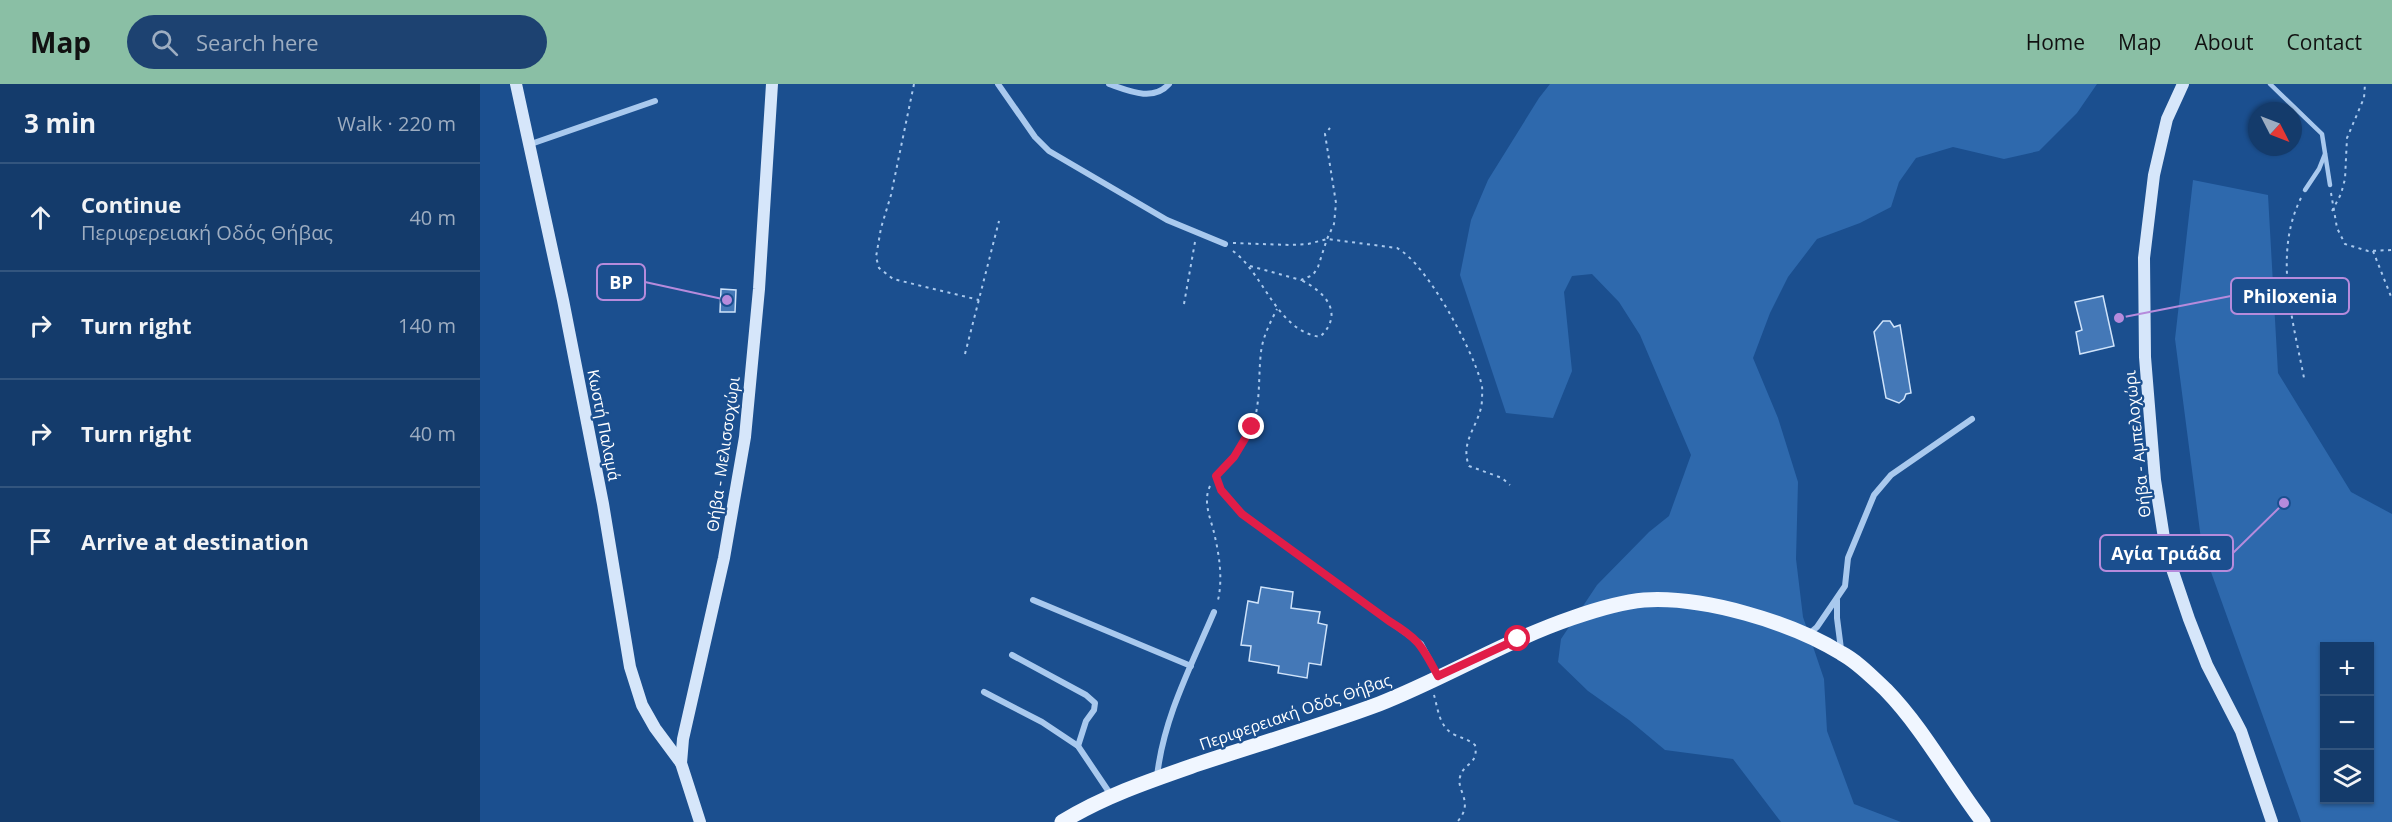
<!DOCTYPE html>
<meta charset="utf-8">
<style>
body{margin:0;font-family:"Open Sans",sans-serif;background:#1d4271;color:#f1f3f6}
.controls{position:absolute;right:18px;bottom:18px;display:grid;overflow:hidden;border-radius:0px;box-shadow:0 2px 4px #0004}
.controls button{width:54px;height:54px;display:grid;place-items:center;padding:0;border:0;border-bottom:2px solid #33557e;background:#143b6b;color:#f1f3f6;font:30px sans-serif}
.compass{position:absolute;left:1768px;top:18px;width:54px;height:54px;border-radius:50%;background:#143b6b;box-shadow:0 2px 4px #0004;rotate:132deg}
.stop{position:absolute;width:18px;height:18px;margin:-14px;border:4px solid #e11d48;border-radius:50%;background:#fff}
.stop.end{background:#e11d48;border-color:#fff;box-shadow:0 2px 6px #0008}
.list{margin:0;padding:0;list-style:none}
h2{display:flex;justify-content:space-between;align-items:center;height:78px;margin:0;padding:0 24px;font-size:26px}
h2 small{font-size:20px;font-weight:400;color:#9dadc1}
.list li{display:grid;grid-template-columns:39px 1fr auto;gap:18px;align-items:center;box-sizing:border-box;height:108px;padding:0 24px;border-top:2px solid #33557e}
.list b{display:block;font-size:22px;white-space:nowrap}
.list p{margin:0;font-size:20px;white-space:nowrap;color:#9dadc1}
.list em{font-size:20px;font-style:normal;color:#9dadc1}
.icon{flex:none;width:33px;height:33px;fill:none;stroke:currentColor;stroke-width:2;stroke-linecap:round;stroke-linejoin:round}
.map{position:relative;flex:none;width:1912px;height:738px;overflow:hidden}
header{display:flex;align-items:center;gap:36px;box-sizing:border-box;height:84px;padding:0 30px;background:#8abfa5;color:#111}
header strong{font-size:28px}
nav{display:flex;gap:33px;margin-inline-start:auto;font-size:21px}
.search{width:420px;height:54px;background:#1d4271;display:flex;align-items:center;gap:15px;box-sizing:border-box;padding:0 21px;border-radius:33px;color:#9dadc1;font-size:22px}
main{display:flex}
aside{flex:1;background:#143b6b}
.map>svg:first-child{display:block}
.green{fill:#2e69ad;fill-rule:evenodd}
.building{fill:#4478b7;stroke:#cfe3fa;stroke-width:1.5}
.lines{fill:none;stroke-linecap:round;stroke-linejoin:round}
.path{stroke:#a9c9ee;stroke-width:2;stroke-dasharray:3 4.5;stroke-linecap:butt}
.lane{stroke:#a9c9ee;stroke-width:4.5}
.street{stroke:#a9c9ee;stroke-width:6}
.secondary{stroke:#d6e6fa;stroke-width:12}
.primary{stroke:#f0f6ff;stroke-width:15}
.route{stroke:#e11d48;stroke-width:8}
.labels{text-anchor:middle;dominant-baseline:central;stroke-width:4.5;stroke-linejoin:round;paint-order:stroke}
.street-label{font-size:16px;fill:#fff;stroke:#1b4f8f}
.leader{fill:none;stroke:#b68bdc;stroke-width:2}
.callout-dot{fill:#b68bdc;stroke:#1b4f8f;stroke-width:2}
.callout{fill:#1b4f8f;stroke:#b68bdc;stroke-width:2}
.callout-label{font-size:18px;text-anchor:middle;font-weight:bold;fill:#fff}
</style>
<header>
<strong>Map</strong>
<div class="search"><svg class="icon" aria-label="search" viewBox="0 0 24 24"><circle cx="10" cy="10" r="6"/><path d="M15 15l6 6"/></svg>Search here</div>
<nav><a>Home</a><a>Map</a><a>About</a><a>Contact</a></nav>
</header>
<main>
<aside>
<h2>3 min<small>Walk · 220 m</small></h2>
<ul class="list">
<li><svg class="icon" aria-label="ahead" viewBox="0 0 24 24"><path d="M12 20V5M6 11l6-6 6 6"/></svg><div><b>Continue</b><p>Περιφερειακή Οδός Θήβας</p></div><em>40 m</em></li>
<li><svg class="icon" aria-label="right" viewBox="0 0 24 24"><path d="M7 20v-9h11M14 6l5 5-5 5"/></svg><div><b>Turn right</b></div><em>140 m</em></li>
<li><svg class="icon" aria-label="right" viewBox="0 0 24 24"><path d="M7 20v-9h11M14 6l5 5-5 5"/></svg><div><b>Turn right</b></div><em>40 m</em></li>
<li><svg class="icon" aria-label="arrive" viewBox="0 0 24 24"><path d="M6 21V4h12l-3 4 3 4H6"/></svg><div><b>Arrive at destination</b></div></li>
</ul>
</aside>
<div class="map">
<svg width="1912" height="738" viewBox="0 0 1912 738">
<rect width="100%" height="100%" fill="#1b4f8f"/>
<g class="green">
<path d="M 1070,0 L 1617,0 L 1597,29 L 1559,67 L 1524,75 L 1473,63 L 1436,74 L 1419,98 L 1411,123 L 1380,139 L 1337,155 L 1308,193 L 1290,229 L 1273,274 L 1298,334 L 1318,398 L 1316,475 L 1323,533 L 1344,595 L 1347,647 L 1374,720 L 1421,738 L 1301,738 L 1253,675 L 1185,666 L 1149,636 L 1108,607 L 1078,578 L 1081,555 L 1117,501 L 1169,448 L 1189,432 L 1211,371 L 1160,251 L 1139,218 L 1112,190 L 1092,192 L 1084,208 L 1092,287 L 1073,334 L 1026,329 L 980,191 L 991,136 L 1008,96 L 1059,14 Z"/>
<path d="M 1713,96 L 1788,111 L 1798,289 L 1871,408 L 1912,430 L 1912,738 L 1821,738 L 1722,463 L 1695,255 ZM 1844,562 L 1890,562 L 1890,716 L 1844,716 Z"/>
</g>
<g class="building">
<path d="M 241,205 L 256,206 L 255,228 L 240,228 Z"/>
<path d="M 1623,212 L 1634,262 L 1600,270 L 1596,248 L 1602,246 L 1595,218 Z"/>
<path d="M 1403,237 L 1410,237 L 1414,243 L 1420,241 L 1431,309 L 1426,310 L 1424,315 L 1419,319 L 1406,314 L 1394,248 Z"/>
<path d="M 781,503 L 813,508 L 811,524 L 840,528 L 838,539 L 847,541 L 841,581 L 829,579 L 827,594 L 798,589 L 799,582 L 769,577 L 771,562 L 761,561 L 768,517 L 778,519 Z"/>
</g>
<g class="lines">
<g class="path">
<path d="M 434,0 L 411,111 L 401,144 L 396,173 L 399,184 L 413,195 L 499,216"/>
<path d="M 1851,109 L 1857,144 L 1865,160 L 1888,167 L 1912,166"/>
<path d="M 1821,114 C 1793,169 1813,237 1824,294"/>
<path d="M 1852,127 L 1861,110 L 1865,95 L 1867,54 L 1884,14 L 1885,0"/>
<path d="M 753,159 L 809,161 L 828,160 L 847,155 L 917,164 C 947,180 992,265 1001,298 C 1003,304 1002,310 1002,316 C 1001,340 979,356 989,382 L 1022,394 L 1030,401"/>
<path d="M 753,167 C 785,191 796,246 840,253 C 865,229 845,208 821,196"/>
<path d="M 1893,167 L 1912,215"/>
<path d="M 770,182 L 821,196 L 833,191 L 838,183 L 847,155 L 854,140 L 856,119 L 845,50 L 850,44"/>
<path d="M 704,220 L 715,158"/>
<path d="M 485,270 L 519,137"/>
<path d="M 742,385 C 754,373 765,359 772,343 C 781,320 778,293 781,268 C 783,252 790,239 797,225"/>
<path d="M 730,402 C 722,419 732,437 735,453 C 740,475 743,499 737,520"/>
<path d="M 954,611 C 958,625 959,642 973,650 C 981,654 988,655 995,661 C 999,681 984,678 980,693 C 976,707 995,718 977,738"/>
</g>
<g class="lane">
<path d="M 1790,0 L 1842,50 L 1850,101"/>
<path d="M 1825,106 L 1839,85 L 1845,70"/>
</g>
<g class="street">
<path d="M 518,0 L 555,53 L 569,67 L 687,136 L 745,160"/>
<path d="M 629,0 C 649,7 673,18 689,0"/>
<path d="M 48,61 L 175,17"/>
<path d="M 736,392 L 741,406 L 762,430 L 941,560 L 958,592"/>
<path d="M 553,516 L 711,582"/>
<path d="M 1357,516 L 1357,534 L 1361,565"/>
<path d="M 1329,550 L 1337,543 L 1365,502 L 1368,474 L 1394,411 L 1411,391 L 1492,335"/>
<path d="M 532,571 L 606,611 L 615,619 L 614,626 L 606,637 L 598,662"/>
<path d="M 504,608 L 562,638 L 598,662 L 631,711"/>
<path d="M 677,693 C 683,635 711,582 734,528"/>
</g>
<g class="secondary">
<path d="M 36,0 L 83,216 L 123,420 L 150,583 L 162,621 L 175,644 L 201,679"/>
<path d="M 1703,0 L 1687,35 L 1674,91 L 1664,174 L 1665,273 L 1675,396 L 1686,467 L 1709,535 L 1727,581 L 1761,647 L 1792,738"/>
<path d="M 220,738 L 201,679 L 203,655 L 244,474 L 265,353 L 279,205 L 292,0"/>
</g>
<path class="primary" d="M 582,738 C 624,712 672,696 718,680 C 778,660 840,642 899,620 C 965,594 1025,557 1092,534 C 1115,526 1140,518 1164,516 C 1223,512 1311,538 1361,569 C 1378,578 1392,593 1406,606 C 1443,644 1471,696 1503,738"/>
</g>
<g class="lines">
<path class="route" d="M 772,343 L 754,373 L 736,392 L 741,406 L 762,430 L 909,537 C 940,556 941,561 958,592 L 1038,555"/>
</g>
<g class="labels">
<g class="street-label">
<text transform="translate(124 341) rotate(79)">Κωστή Παλαμά</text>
<text transform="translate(1657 360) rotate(-96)">Θήβα - Αμπελοχώρι</text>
<text transform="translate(243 370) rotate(-82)">Θήβα - Μελισσοχώρι</text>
<text transform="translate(815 628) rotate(-19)">Περιφερειακή Οδός Θήβας</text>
</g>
</g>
<path class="leader" d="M247 216L165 198M1639 234L1751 212M1804 419L1753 469"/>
<g class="callout-dot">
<circle cx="247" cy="216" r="6"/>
<circle cx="1639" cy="234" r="6"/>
<circle cx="1804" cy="419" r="6"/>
</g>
<g class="callout">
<rect x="117" y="180" width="48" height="36" rx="6"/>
<rect x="1751" y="194" width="118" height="36" rx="6"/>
<rect x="1620" y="451" width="133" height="36" rx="6"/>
</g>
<g class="callout-label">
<text x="141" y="205">BP</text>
<text x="1810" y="219">Philoxenia</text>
<text x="1686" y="476">Αγία Τριάδα</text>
</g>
</svg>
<div class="controls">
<button>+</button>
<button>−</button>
<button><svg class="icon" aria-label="layers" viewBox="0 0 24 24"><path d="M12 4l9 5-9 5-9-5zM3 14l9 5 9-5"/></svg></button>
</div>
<svg class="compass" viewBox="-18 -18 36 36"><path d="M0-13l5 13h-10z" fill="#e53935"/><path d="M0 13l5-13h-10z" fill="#9dadc1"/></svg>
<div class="stop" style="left:1038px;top:555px"></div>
<div class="stop end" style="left:772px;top:343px"></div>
</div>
</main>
